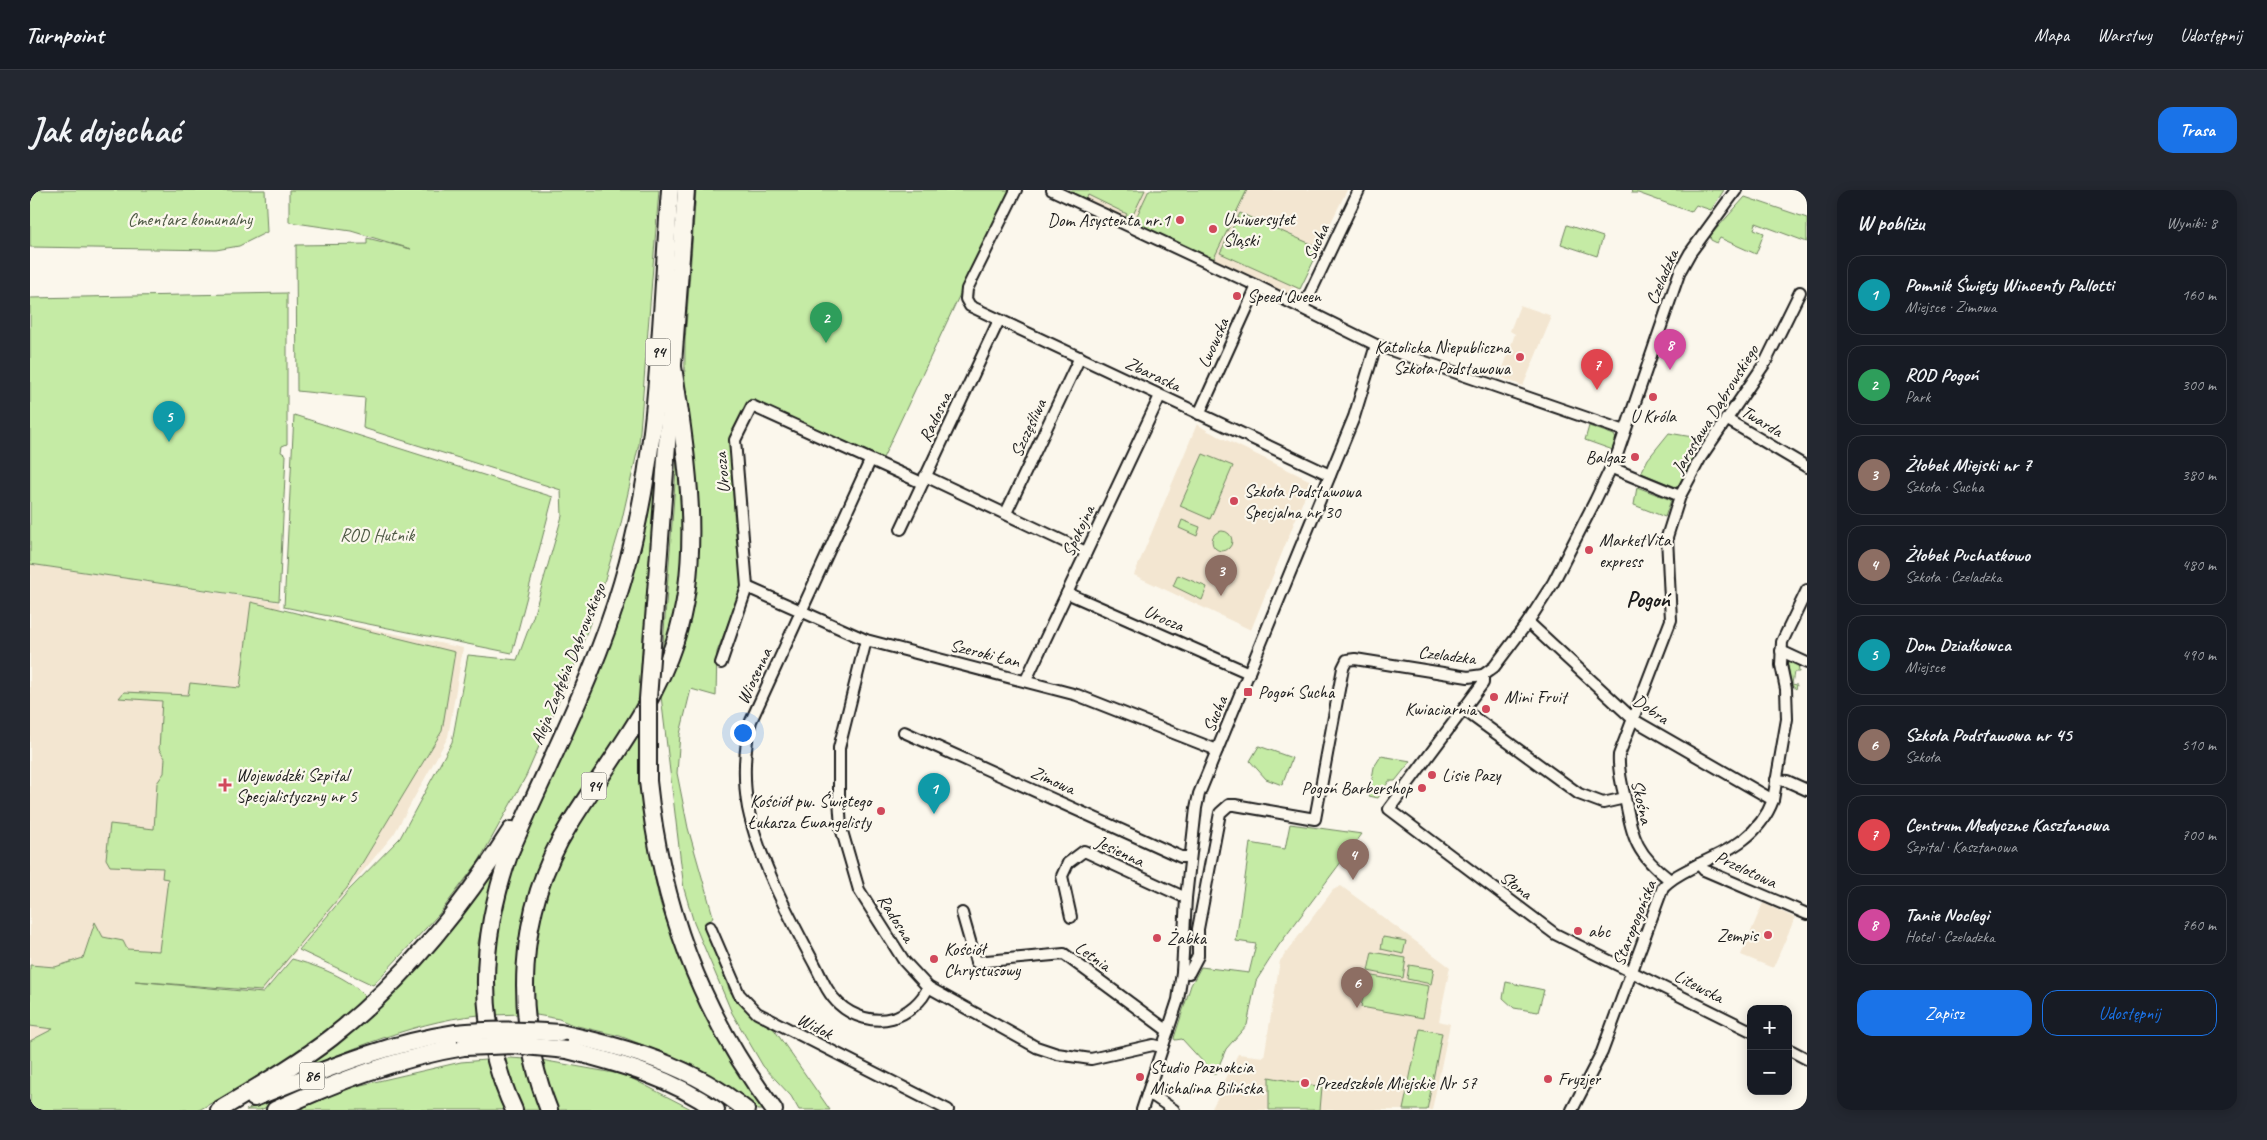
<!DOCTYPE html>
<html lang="pl">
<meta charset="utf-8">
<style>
body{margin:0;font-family:Caveat,sans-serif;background:#242831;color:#f1f3f6}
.controls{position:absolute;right:15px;bottom:15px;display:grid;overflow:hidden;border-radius:10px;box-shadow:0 2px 12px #0003}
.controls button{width:45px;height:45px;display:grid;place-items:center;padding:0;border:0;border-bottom:1px solid #363941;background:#171b24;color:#f1f3f6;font:25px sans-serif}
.you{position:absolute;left:712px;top:542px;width:18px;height:18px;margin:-12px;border:4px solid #fff;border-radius:50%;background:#1a73e8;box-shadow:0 0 0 8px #1a73e833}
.badge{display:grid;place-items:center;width:32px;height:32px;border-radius:50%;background:#1a73e8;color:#fff;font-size:16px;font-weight:700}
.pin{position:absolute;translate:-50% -41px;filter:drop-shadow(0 1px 2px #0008)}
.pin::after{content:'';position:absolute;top:26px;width:18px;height:15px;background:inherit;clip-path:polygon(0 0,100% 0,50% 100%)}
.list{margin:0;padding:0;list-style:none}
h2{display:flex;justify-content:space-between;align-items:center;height:65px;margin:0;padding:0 20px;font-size:21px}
h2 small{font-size:16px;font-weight:400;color:#9ea1a6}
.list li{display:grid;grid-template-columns:32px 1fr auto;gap:15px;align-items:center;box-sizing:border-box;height:80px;margin:0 10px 10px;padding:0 10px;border:1px solid #363941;border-radius:15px}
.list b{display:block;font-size:19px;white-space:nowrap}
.list p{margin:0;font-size:16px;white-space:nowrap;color:#9ea1a6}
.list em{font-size:16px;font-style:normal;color:#9ea1a6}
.actions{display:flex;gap:10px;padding:15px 20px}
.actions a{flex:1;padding:11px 0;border:1px solid #1a73e8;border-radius:15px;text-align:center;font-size:18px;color:#1a73e8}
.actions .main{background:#1a73e8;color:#fff}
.map{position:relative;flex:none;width:1777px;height:920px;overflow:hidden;border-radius:15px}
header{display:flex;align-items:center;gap:30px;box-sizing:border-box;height:70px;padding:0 25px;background:#171b24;border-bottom:1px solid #363941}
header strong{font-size:24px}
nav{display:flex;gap:28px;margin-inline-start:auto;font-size:18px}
.intro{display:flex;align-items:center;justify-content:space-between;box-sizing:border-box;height:120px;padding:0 30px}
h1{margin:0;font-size:35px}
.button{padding:12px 22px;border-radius:15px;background:#1a73e8;color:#fff;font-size:18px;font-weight:700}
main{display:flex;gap:30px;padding:0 30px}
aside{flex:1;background:#171b24;border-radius:15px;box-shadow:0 2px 12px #0003}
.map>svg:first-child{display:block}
.built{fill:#f3e6d1}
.green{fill:#c5eba5;stroke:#708460}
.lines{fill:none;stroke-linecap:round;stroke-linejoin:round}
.street-casing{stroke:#1c1c1c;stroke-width:14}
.primary-casing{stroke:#1c1c1c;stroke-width:20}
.street{stroke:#fbf7ec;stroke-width:10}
.primary{stroke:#fbf7ec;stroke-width:16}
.primary-bridge-casing{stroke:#1c1c1c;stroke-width:20;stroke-linecap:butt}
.primary-bridge{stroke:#fbf7ec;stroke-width:16}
.poi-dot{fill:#d1495b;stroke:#fbf7ec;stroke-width:2}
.labels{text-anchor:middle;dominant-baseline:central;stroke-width:4.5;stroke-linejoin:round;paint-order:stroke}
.shield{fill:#fbf7ec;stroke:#5f5e5a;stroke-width:1}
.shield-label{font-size:16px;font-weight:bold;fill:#1c1c1c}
.park-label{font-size:18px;fill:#4f5a45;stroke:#fbf7ec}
.poi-label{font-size:18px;fill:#1c1c1c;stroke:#fbf7ec;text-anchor:start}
.street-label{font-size:18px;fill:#1c1c1c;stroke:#fbf7ec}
.district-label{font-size:22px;font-weight:bold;fill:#1c1c1c;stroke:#fbf7ec}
</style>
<header>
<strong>Turnpoint</strong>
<nav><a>Mapa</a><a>Warstwy</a><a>Udostępnij</a></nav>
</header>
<div class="intro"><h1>Jak dojechać</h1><a class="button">Trasa</a></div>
<main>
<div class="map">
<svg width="1777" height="920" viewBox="0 0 1777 920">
<rect width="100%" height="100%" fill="#fbf7ec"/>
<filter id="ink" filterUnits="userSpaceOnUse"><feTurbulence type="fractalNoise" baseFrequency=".02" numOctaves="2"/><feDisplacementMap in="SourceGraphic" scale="10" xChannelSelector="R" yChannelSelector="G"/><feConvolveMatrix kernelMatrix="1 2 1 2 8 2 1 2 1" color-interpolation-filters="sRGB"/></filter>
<g filter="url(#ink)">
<g class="built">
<path d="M 1034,0 L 1317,0 L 1264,107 L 1182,71 Z"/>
<path d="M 1490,115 L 1519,125 L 1521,129 L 1493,196 L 1470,187 L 1485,144 L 1480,141 Z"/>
<path d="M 1167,234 L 1178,241 L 1281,291 L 1221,440 L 1104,385 Z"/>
<path d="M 0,374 L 249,412 L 251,420 L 433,458 L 418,547 L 364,644 L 232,802 L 85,788 L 25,777 L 0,775 Z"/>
<path d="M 1311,696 L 1420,777 L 1409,831 L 1420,834 L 1402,920 L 1184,920 L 1182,918 L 1194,896 L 1192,894 L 1208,864 L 1234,867 L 1250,771 L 1303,700 Z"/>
<path d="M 1733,713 L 1765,728 L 1743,778 L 1711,765 Z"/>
<path d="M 0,836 L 24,839 L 0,851 Z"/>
</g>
<g class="green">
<path d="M 0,0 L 235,0 L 237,42 L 209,56 L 186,60 L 0,57 Z"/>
<path d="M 259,0 L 629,0 L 609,254 L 590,338 L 570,406 L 543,479 L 496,586 L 449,671 L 409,724 L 343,795 L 269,760 L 319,700 L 370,648 L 422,552 L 438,465 L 487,470 L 503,427 L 532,326 L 531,300 L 333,238 L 335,208 L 267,201 L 266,55 L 337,54 L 337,48 L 381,59 L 321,41 L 259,32 Z"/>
<path d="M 646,0 L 621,397 L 613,444 L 609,520 L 541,621 L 489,765 L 487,795 L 491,824 L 464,825 L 462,775 L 472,701 L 602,383 Z"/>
<path d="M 666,0 L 979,0 L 853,268 L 720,209 L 700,253 L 705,339 L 712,397 L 687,462 L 686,506 L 661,499 L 650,544 L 647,583 L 658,638 L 683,726 L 676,739 L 700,802 L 720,823 L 741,835 L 800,920 L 769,920 L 761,906 L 733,876 L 702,823 L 664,733 L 654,699 L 631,506 L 653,448 L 655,151 Z"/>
<path d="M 1036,0 L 1115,0 L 1100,31 L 1095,28 L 1097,24 L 1058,5 L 1056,10 Z"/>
<path d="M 1119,0 L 1217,0 L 1183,70 L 1104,32 Z"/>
<path d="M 1603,0 L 1694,0 L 1681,20 L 1666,15 L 1661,22 L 1608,3 L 1602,3 Z"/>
<path d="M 1715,7 L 1777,28 L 1777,52 L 1726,33 L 1724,39 L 1734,43 L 1726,64 L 1690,48 L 1687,53 L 1681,50 L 1680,46 Z"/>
<path d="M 1210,23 L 1290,58 L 1270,99 L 1190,63 Z"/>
<path d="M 1537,35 L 1573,47 L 1567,66 L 1531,54 Z"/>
<path d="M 257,103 L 257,254 L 252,256 L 251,262 L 256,265 L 249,411 L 0,374 L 0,108 Z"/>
<path d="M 264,225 L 523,307 L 482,463 L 254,417 Z"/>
<path d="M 1559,236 L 1584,245 L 1586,249 L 1583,260 L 1555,250 Z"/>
<path d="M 1639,243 L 1674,249 L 1664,264 L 1649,295 L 1646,297 L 1611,283 L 1618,269 Z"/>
<path d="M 1173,264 L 1203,276 L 1180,329 L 1150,316 Z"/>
<path d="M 647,266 L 654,318 L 654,397 L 632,468 Z"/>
<path d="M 1607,297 L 1641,310 L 1635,327 L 1604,315 Z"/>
<path d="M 1152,330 L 1170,337 L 1167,346 L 1149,338 Z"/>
<circle cx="1192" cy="351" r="10"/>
<path d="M 1148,385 L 1177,397 L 1172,410 L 1143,396 Z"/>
<path d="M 221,412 L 425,462 L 412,541 L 317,698 L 231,801 L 105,791 L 233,803 L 262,769 C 287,776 319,787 337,808 L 281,854 L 244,878 L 169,920 L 0,920 L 0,851 L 23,839 L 0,836 L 0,775 L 25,777 L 53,768 L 65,732 L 73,747 L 93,751 L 97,759 L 129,761 L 138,689 L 132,688 L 133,678 L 80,676 L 76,669 L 80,634 L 124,639 L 127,593 L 134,583 L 135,568 L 129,559 L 132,511 L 89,508 L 94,502 L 158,505 L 160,493 L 210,498 Z"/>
<path d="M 1757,469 L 1768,473 L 1769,482 L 1764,482 L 1762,494 L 1767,495 L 1766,499 L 1761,495 Z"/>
<path d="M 608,542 C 612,598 616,653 629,708 C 632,721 638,734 643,747 C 666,814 695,862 735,920 L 728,920 L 664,875 L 590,846 L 543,835 L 529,829 L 501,824 L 499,797 L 509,724 L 529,665 Z"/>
<path d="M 1229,556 L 1262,568 L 1252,595 L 1236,589 L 1220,571 Z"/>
<path d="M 1351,566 L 1381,571 L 1365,591 L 1359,591 L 1348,608 L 1339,606 L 1344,577 Z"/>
<path d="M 1260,634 L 1332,644 L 1249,755 L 1226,791 L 1217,835 L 1196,859 L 1185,885 L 1152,849 L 1145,850 L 1144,848 L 1161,795 L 1171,777 L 1219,783 L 1226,754 L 1206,751 L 1220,653 L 1255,659 Z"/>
<path d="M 465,675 L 448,753 L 449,825 C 378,832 304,867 238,894 L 310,845 Z"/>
<path d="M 1353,747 L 1376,751 L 1373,764 L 1351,759 Z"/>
<path d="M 1342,762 L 1376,768 L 1373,788 L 1338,781 Z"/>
<path d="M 1379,775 L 1404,779 L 1401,794 L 1377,789 Z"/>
<path d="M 1337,785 L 1399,796 L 1393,828 L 1331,817 Z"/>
<path d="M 1476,792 L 1514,800 L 1508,822 L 1484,818 L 1473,808 Z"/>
<path d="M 1390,839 L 1412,843 L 1397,920 L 1373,920 Z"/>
<path d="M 369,865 L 333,877 L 230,920 L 216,920 L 344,866 Z"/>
<path d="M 480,868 L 511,870 L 595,885 L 663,920 L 268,920 L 318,898 L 431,872 Z"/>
<path d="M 1239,887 L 1292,897 L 1290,920 L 1239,920 Z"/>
</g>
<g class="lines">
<g class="street-casing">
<g id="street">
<path d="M 986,0 L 937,99 L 936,109 L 940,116 L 1300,285"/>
<path d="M 1022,0 L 1227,96 L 1346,155 L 1595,241"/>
<path d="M 1273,118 L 1329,0"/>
<path d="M 1169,224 L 1227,96"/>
<path d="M 1696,229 L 1777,277"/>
<path d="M 840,271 L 721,531 C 714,557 713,591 718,618 C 729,671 760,728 785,775 C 792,789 798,804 809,814 C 823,827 844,833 862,828 C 877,824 893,811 898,797"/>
<path d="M 1582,278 L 1650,306"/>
<path d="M 895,286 L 1056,362"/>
<path d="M 976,323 L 1050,167"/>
<path d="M 871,339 L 969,130"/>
<path d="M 717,397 L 836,450 L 1047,505 L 1187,560"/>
<path d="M 1037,403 L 1219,483"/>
<path d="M 1498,432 L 1604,530 L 1743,610"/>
<path d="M 836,450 L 809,558 L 809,609 L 811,638 L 829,700 L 874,771 L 898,797 L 1006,857 L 1027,864 L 1061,869 L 1123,855 L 1132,857"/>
<path d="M 1751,461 L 1777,473"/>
<path d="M 691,473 L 717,397 L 705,250 L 722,216 L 892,293"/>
<path d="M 1453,485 L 1453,493 L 1359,619 L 1525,744 L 1721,841"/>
<path d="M 996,490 L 1130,206"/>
<path d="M 1434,520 L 1549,604 L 1573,613 L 1595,608"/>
<path d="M 874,542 L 1151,667 L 1160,667"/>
<path d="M 1746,590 L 1757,591 L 1777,600"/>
<path d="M 1669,674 L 1674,680 L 1777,724"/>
<path d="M 1640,690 C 1605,663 1603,648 1595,608 C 1591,593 1588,580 1589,565 L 1641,430 L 1637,347 L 1650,306 L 1671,267 L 1735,173 L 1770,102"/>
<path d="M 932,723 L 946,772 L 1034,764 L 1138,841"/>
<path d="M 1041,727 L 1032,686 L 1038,673 L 1054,661 L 1156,708"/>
<path d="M 680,737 L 709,804 L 727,823 L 918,920"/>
<path d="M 1152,782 L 1159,783 L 1168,766 L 1168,739 L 1190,623 L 1199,615 L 1205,615 L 1285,629 L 1313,478 L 1317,470 L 1325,469 L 1438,487 L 1453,485 L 1464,477 L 1498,432 L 1523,393 L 1565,311 L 1587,265 L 1650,81 L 1660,63 L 1706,0"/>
<path d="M 1758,859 L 1777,869"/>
<path d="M 1117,904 L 1125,907 L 1144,920"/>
<path d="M 1112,920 L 1148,810 L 1152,782 L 1156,708 L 1166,618 L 1169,604 L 1324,227 L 1346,155"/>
<path d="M 1542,920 L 1572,862 L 1633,697 C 1643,686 1656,681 1669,674 C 1702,659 1730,645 1743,610 L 1757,529 L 1756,499 L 1751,475 L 1752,452 L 1777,400"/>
</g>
</g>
<g class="primary-casing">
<g id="primary">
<path d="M 624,429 L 656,0"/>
<path d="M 618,591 C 631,715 669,820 744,920"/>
<path d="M 530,843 C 596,857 663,876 716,920"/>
<path d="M 537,860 C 589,873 642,888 686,920"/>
<path d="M 224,908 C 292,881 353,854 426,843"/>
<path d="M 189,920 C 227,897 266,875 301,848 C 374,791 432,718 481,640"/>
<path d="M 245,920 C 306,892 367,868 434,857"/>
<path d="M 484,920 C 445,836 450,747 480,662 C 518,573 565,486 592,393 C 630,267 630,131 640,0"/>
<path d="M 519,920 C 483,829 486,720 539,635 C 576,575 623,519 645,451 C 673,367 657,263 643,177"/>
</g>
</g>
<use href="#street" class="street"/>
<use href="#primary" class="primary"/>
<g class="primary-bridge-casing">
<g id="primary-bridge">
<path d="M 618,591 L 618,509 L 624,429"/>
<path d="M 426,843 C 461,839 495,840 530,843"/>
<path d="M 434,857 L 484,855 L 537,860"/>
</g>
</g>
<use href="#primary-bridge" class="primary-bridge"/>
</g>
</g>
<g class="poi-dot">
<circle cx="1150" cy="30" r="5"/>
<circle cx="1183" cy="39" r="5"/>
<circle cx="1207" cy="106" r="5"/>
<circle cx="1490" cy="167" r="5"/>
<circle cx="1623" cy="207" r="5"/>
<circle cx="1605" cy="267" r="5"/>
<circle cx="1204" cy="311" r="5"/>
<circle cx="1559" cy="360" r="5"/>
<rect x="1213" y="497" width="10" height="10" rx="2.5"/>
<circle cx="1464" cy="507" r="5"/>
<circle cx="1456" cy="519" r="5"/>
<circle cx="1402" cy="585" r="5"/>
<path d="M192.5 587.5h5v5h5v5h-5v5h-5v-5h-5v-5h5z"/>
<circle cx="1392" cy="598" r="5"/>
<circle cx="851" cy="621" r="5"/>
<circle cx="1548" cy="741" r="5"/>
<circle cx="1738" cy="745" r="5"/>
<circle cx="1127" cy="748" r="5"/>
<circle cx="904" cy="769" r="5"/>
<circle cx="1110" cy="887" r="5"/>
<circle cx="1518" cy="889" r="5"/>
<circle cx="1275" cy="893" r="5"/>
</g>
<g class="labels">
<g class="shield">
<rect x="615.5" y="148.5" width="25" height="27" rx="4"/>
<rect x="551.5" y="582.5" width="25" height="27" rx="4"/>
<rect x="269.5" y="872.5" width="25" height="27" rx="4"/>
</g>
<g class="shield-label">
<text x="628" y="162">94</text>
<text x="564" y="596">94</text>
<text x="282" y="886">86</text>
</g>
<g class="park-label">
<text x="160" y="29">Cmentarz komunalny</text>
<text x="347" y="345">ROD Hutnik</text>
</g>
<g class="poi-label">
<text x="1193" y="29">Uniwersytet<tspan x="1193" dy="21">Śląski</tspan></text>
<text x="1140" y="30" text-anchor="end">Dom Asystenta nr.1</text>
<text x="1217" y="106">Speed Queen</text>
<text x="1480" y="157" text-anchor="end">Katolicka Niepubliczna<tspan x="1480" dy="21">Szkoła Podstawowa</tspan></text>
<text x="1623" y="226" text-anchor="middle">U Króla</text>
<text x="1595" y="267" text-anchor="end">Balgaz</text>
<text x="1214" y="301">Szkoła Podstawowa<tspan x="1214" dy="21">Specjalna nr 30</tspan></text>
<text x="1569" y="350">MarketVita<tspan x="1569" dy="21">express</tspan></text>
<text x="1228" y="502">Pogoń Sucha</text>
<text x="1474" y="507">Mini Fruit</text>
<text x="1446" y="519" text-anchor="end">Kwiaciarnia</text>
<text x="206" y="585">Wojewódzki Szpital<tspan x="206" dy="21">Specjalistyczny nr 5</tspan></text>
<text x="1412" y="585">Lisie Pazy</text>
<text x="1382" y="598" text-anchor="end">Pogoń Barbershop</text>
<text x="841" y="611" text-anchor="end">Kościół pw. Świętego<tspan x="841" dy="21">Łukasza Ewangelisty</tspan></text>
<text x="1558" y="741">abc</text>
<text x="1728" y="745" text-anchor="end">Zempis</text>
<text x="1137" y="748">Żabka</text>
<text x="914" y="759">Kościół<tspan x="914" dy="21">Chrystusowy</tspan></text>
<text x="1120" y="877">Studio Paznokcia<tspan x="1120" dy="21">Michalina Bilińska</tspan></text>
<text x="1528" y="889">Fryzjer</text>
<text x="1285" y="893">Przedszkole Miejskie Nr 57</text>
</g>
<g class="street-label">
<text transform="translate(1286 52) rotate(-64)">Sucha</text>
<text transform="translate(1632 87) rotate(-67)">Czeladzka</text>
<text transform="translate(1183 153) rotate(-66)">Lwowska</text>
<text transform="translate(1123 184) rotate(25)">Zbaraska</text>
<text transform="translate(1685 219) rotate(-58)">Jarosława Dąbrowskiego</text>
<text transform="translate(905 227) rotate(-65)">Radosna</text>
<text transform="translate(1732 231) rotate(31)">Twarda</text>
<text transform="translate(998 238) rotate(-65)">Szczęśliwa</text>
<text transform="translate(692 283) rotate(-95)">Urocza</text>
<text transform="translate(1048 341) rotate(-65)">Spokojna</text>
<text transform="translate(1134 428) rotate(24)">Urocza</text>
<text transform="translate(955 463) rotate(14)">Szeroki Łan</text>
<text transform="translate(1417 465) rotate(7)">Czeladzka</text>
<text transform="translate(538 474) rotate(-68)">Aleja Zagłębia Dąbrowskiego</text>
<text transform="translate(724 486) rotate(-65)">Wiosenna</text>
<text transform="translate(1621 519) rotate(35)">Dobra</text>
<text transform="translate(1185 524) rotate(-67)">Sucha</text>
<text transform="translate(1023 590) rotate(24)">Zimowa</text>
<text transform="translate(1612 612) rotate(77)">Skośna</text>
<text transform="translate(1090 661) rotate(25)">Jesienna</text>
<text transform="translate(1716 679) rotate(25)">Przelotowa</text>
<text transform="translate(1486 695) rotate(37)">Słona</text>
<text transform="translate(866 728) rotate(58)">Radosna</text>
<text transform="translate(1604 733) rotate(-68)">Staropogońska</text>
<text transform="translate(1063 766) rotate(35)">Letnia</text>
<text transform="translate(1669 796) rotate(27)">Litewska</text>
<text transform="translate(785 836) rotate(27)">Widok</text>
</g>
<g class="district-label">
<text x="1618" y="410">Pogoń</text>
</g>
</g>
</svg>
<div class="controls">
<button>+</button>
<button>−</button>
</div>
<div class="you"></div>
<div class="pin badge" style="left:904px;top:624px;background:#0f9aa8">1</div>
<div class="pin badge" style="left:796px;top:153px;background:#2e9e5b">2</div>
<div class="pin badge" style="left:1191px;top:406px;background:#8d6e63">3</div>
<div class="pin badge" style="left:1323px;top:690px;background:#8d6e63">4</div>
<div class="pin badge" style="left:139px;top:252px;background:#0f9aa8">5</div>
<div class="pin badge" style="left:1327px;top:818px;background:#8d6e63">6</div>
<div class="pin badge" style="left:1567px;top:200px;background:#e0444e">7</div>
<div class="pin badge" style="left:1640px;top:180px;background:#d1479c">8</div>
</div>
<aside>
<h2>W pobliżu<small>Wyniki: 8</small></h2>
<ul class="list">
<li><span class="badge" style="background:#0f9aa8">1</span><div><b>Pomnik Święty Wincenty Pallotti</b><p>Miejsce · Zimowa</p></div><em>160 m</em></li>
<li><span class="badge" style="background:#2e9e5b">2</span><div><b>ROD Pogoń</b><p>Park</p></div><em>300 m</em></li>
<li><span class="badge" style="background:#8d6e63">3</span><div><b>Żłobek Miejski nr 7</b><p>Szkoła · Sucha</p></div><em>380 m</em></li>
<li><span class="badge" style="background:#8d6e63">4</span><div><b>Żłobek Puchatkowo</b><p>Szkoła · Czeladzka</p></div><em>480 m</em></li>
<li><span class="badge" style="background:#0f9aa8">5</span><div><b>Dom Działkowca</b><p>Miejsce</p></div><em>490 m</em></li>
<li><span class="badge" style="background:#8d6e63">6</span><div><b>Szkoła Podstawowa nr 45</b><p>Szkoła</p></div><em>510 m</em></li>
<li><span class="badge" style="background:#e0444e">7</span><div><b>Centrum Medyczne Kasztanowa</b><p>Szpital · Kasztanowa</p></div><em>700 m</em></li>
<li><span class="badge" style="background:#d1479c">8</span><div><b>Tanie Noclegi</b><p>Hotel · Czeladzka</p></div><em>760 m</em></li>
</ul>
<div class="actions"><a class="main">Zapisz</a><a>Udostępnij</a></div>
</aside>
</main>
